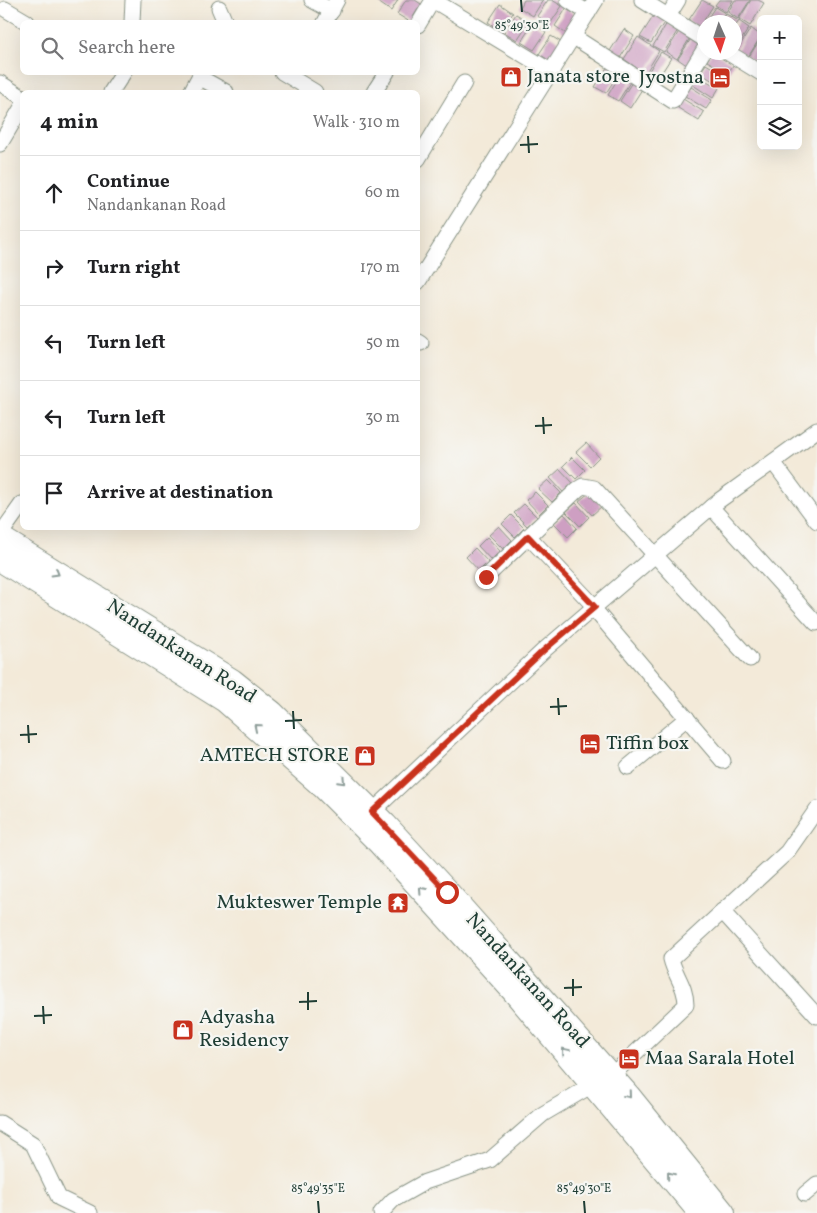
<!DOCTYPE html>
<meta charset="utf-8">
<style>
body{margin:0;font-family:Vollkorn,serif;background:#f2f2f2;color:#202124}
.controls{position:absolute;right:15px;top:15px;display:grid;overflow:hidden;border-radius:8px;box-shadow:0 5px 20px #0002}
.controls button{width:45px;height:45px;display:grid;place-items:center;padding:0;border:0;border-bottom:1px solid #e0e0e0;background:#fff;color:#202124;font:25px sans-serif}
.compass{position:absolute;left:697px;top:15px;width:45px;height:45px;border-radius:50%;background:#fff;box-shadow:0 5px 20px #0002;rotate:177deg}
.stop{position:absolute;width:15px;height:15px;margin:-11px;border:4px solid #c8321e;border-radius:50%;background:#fff}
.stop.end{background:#c8321e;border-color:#fff;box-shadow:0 1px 5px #0008}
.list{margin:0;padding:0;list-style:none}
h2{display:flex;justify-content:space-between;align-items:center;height:65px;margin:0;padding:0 20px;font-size:21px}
h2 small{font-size:16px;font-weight:400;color:#757577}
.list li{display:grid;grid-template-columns:32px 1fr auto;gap:15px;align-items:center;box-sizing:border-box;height:75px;padding:0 20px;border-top:1px solid #e0e0e0}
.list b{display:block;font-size:19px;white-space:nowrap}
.list p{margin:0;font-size:16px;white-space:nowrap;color:#757577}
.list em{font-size:16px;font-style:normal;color:#757577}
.icon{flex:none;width:28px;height:28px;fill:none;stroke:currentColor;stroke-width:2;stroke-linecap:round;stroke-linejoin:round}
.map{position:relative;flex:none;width:817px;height:1213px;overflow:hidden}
.search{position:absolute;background:#fff;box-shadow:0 5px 20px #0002;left:20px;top:20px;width:400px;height:55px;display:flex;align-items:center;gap:12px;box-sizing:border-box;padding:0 18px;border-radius:8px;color:#757577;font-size:19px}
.panel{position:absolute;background:#fff;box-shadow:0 5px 20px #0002;left:20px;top:90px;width:400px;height:440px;border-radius:8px}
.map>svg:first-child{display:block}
.building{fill:#ce9fc2}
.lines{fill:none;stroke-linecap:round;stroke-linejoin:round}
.street-casing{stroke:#899486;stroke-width:17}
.primary-casing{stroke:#899486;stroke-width:26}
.street{stroke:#fff;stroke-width:15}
.primary{stroke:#fff;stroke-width:24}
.oneway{stroke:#8f9e9a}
.route{stroke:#c8321e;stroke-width:6}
.ticks{fill:none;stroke:#1f3d34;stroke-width:2}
.labels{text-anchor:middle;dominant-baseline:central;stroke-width:4.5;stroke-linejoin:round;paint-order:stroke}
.poi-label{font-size:20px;fill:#1f3d34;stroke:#f6f6f2;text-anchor:start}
.street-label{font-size:20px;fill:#1f3d34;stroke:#f6f6f2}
.ticks-label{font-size:12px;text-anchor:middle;fill:#1f3d34;stroke:#f6f6f2;stroke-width:4.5;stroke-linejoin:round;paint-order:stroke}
</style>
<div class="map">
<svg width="817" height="1213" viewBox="0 0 817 1213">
<rect width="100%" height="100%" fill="#f6f6f2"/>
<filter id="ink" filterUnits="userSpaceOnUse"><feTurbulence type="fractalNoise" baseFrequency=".02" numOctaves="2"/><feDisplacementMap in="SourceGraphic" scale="10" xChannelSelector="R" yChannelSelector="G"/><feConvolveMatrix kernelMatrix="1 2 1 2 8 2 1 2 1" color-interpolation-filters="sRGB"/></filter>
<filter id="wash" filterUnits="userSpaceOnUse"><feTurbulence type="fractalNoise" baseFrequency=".0096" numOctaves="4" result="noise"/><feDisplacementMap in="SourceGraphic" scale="20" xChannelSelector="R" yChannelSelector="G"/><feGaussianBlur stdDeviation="1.12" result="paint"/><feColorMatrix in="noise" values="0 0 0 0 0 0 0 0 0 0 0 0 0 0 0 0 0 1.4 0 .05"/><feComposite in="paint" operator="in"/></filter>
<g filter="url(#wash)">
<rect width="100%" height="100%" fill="#f3ead9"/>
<g id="blocks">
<g class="building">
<path d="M 379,0 L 398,0 L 391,11 L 378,2 Z"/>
<path d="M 406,0 L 415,0 L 421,4 L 410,22 L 397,14 Z"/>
<path d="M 524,0 L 543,0 L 533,16 L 520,8 Z"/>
<path d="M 548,0 L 552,0 L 562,6 L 550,24 L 537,16 Z"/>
<path d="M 702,0 L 713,6 L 699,28 L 688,21 Z"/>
<path d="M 719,0 L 733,0 L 726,12 L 715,5 Z"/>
<path d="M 735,0 L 750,0 L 738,19 L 728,12 Z"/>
<path d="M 751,0 L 758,0 L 764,3 L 750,26 L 739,19 Z"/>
<path d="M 500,4 L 513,13 L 501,31 L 488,22 Z"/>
<path d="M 715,7 L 725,13 L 720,22 L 705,22 Z"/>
<path d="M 566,9 L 580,17 L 568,35 L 555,26 Z"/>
<path d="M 516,14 L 529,22 L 517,40 L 504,32 Z"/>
<path d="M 655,14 L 665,21 L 651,43 L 640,37 Z"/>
<path d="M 726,14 L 737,20 L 735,22 L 721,22 Z"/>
<path d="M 739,21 L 749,28 L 734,51 L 734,28 Z"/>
<path d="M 533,23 L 546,32 L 534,50 L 521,42 Z"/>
<path d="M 667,23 L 678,30 L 664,52 L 653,46 Z"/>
<path d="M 751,28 L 761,36 L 748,57 L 737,50 Z"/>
<path d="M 624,29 L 634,36 L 620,58 L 610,51 Z"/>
<path d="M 680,30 L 691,36 L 677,59 L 666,52 Z"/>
<path d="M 551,36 L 564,44 L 552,62 L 539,54 Z"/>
<path d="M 638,37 L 659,51 L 645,74 L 624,59 Z"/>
<path d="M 692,37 L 702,44 L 688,66 L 678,59 Z"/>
<path d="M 761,38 L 761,61 L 759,64 L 748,58 Z"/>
<path d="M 661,52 L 671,58 L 657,80 L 647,74 Z"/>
<path d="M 712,52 L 734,64 L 728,73 L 707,61 Z"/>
<path d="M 609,64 L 620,71 L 606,93 L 595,87 Z"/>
<path d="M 706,64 L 727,77 L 721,86 L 700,73 Z"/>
<path d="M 622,72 L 632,79 L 618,101 L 608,95 Z"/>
<path d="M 698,76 L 719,88 L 713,98 L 693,85 Z"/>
<path d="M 634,79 L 644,86 L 630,108 L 620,101 Z"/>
<path d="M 691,87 L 712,100 L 706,109 L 685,96 Z"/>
<path d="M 683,99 L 704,112 L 699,121 L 678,108 Z"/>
<path d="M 586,443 L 599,457 L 590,466 L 576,452 Z"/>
<path d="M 572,457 L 585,470 L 576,479 L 563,466 Z"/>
<path d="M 560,469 L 573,483 L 563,492 L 550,478 Z"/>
<path d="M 548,480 L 561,493 L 552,502 L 538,489 Z"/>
<path d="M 535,492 L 548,505 L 539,514 L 526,500 Z"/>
<path d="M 589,493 L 602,506 L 592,515 L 579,501 Z"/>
<path d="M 576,503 L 589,517 L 580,526 L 566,512 Z"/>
<path d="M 524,504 L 537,517 L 527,526 L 514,513 Z"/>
<path d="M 564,514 L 577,528 L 568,537 L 554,523 Z"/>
<path d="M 511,515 L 524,528 L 515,537 L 502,524 Z"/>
<path d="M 499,526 L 512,540 L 503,549 L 489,535 Z"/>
<path d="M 487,537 L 500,551 L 491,560 L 478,546 Z"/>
<path d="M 475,548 L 488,562 L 479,571 L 466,557 Z"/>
</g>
</g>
</g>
<g filter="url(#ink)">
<use href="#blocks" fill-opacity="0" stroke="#899486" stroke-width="1"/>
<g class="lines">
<g class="street-casing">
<g id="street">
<path d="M 312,0 L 332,11"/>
<path d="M 433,0 L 552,72"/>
<path d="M 568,0 L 588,13"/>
<path d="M 642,0 L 704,39"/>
<path d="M 219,8 L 225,22"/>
<path d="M 5,9 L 27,22"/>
<path d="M 668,16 L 678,0"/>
<path d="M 132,22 L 133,0"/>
<path d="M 325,22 L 337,0"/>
<path d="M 418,25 L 433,0"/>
<path d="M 574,37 L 673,101 L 704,50"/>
<path d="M 727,52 L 761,73"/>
<path d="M 282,72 L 315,92"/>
<path d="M 0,83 L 22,97"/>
<path d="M 111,92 L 124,72"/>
<path d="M 191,92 L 199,77 L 226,92"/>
<path d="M 374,92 L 387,72"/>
<path d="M 0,144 L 22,107"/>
<path d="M 418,159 L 464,83"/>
<path d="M 418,282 L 596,0"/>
<path d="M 418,341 L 421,343"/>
<path d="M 773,462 L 817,521"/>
<path d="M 711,507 L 816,623"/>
<path d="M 0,535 L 22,504"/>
<path d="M 528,536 L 595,607"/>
<path d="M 486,577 L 578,489 L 583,486 L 594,488 L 750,659"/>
<path d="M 594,609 L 723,761"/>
<path d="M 628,767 L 687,718"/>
<path d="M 372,812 L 543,651 L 717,502 L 817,430"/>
<path d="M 722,911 L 817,1016"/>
<path d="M 611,1076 L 686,1005 C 686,986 675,976 671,959 L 787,852 L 817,809"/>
<path d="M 0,1123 L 33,1144 L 59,1198 L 90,1213"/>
<path d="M 805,1194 L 817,1184"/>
<path d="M 381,1213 L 393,1200 L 425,1182 L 490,1160 L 543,1114 L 594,1084"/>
</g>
</g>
<g class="primary-casing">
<g id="primary">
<path d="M 0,538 L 232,681 L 272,713 L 385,825 L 447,892 L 629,1097 L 723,1213"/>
<path d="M 0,559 L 225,700 L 324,787 L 379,842 L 514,991 L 701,1213"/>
</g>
</g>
<use href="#street" class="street"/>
<use href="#primary" class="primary"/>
</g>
<defs><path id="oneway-chevron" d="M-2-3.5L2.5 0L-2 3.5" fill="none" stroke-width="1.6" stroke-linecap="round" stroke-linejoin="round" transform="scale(1.25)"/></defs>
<g class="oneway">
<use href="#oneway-chevron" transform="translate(56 573) rotate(31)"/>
<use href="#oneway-chevron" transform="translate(257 727) rotate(-140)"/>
<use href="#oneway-chevron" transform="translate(342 781) rotate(46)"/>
<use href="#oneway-chevron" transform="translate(422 890) rotate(-132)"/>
<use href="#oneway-chevron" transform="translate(565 1051) rotate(-130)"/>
<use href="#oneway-chevron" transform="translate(628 1095) rotate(50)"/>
<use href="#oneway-chevron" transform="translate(670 1175) rotate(-129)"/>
</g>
</g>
<g class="lines" filter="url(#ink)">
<path class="route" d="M 447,892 L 372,812 L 543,651 L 595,607 L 528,536 L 486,577"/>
</g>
<path class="ticks" d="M 521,0 L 522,12M 528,136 L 529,153M 520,145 L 538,144M 543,417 L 544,434M 535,426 L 552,425M 558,698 L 559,715M 550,707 L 567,706M 293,711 L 294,729M 285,721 L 302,720M 28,725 L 29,743M 20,735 L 37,734M 573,979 L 573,996M 564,988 L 582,987M 308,992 L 308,1010M 299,1002 L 317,1001M 43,1006 L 44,1024M 34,1016 L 52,1015M 318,1201 L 319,1213M 584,1201 L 585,1213"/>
<defs>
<g id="shop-square" transform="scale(1.125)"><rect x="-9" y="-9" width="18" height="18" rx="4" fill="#c8321e" stroke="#f6f6f2"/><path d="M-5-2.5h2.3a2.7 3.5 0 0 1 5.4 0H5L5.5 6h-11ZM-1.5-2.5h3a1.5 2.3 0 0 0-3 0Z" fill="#fff"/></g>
<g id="hotel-square" transform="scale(1.125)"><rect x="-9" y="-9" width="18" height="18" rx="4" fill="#c8321e" stroke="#f6f6f2"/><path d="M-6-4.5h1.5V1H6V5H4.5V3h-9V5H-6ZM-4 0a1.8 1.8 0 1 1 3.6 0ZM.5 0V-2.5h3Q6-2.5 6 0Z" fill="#fff"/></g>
<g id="temple-square" transform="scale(1.125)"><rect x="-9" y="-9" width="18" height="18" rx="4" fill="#c8321e" stroke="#f6f6f2"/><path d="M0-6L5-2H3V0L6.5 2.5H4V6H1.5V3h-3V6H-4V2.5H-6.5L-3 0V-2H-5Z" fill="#fff"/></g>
</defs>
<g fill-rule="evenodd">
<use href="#shop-square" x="511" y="77"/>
<use href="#hotel-square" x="720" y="78"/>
<use href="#hotel-square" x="590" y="744"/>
<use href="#shop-square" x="365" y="756"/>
<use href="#temple-square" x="398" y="903"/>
<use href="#shop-square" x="183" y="1030"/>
<use href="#hotel-square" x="629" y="1059"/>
</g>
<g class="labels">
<g class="poi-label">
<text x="527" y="77">Janata store</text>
<text x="704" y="78" text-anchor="end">Jyostna</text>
<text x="606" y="744">Tiffin box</text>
<text x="349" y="756" text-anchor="end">AMTECH STORE</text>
<text x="382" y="903" text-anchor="end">Mukteswer Temple</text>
<text x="199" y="1018">Adyasha<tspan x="199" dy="23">Residency</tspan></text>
<text x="645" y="1059">Maa Sarala Hotel</text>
</g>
<g class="street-label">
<text transform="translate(181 652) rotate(33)">Nandankanan Road</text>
<text transform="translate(527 981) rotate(48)">Nandankanan Road</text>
</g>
</g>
<g class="ticks-label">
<text x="522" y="29">85°49'30"E</text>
<text x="318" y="1192">85°49'35"E</text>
<text x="584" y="1192">85°49'30"E</text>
</g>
</svg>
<div class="controls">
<button>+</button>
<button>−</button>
<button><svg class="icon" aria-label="layers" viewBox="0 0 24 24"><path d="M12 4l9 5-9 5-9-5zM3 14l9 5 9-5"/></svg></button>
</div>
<svg class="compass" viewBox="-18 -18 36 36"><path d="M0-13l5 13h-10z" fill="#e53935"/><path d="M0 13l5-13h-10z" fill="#757577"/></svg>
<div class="stop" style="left:447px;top:892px"></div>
<div class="stop end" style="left:486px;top:577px"></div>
<div class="search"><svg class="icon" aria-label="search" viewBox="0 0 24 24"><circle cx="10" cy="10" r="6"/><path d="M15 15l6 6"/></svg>Search here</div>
<section class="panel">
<h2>4 min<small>Walk · 310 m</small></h2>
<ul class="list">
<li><svg class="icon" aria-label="ahead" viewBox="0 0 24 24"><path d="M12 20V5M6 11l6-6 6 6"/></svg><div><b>Continue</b><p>Nandankanan Road</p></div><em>60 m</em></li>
<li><svg class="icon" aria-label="right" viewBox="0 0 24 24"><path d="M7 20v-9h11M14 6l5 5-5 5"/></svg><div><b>Turn right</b></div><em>170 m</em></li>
<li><svg class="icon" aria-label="left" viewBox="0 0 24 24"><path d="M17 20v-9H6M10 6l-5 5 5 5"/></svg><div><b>Turn left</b></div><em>50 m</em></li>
<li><svg class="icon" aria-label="left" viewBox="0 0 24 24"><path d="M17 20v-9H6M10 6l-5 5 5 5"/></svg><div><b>Turn left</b></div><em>30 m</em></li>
<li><svg class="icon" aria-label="arrive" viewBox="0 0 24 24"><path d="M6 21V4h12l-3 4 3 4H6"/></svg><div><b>Arrive at destination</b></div></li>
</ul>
</section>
</div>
